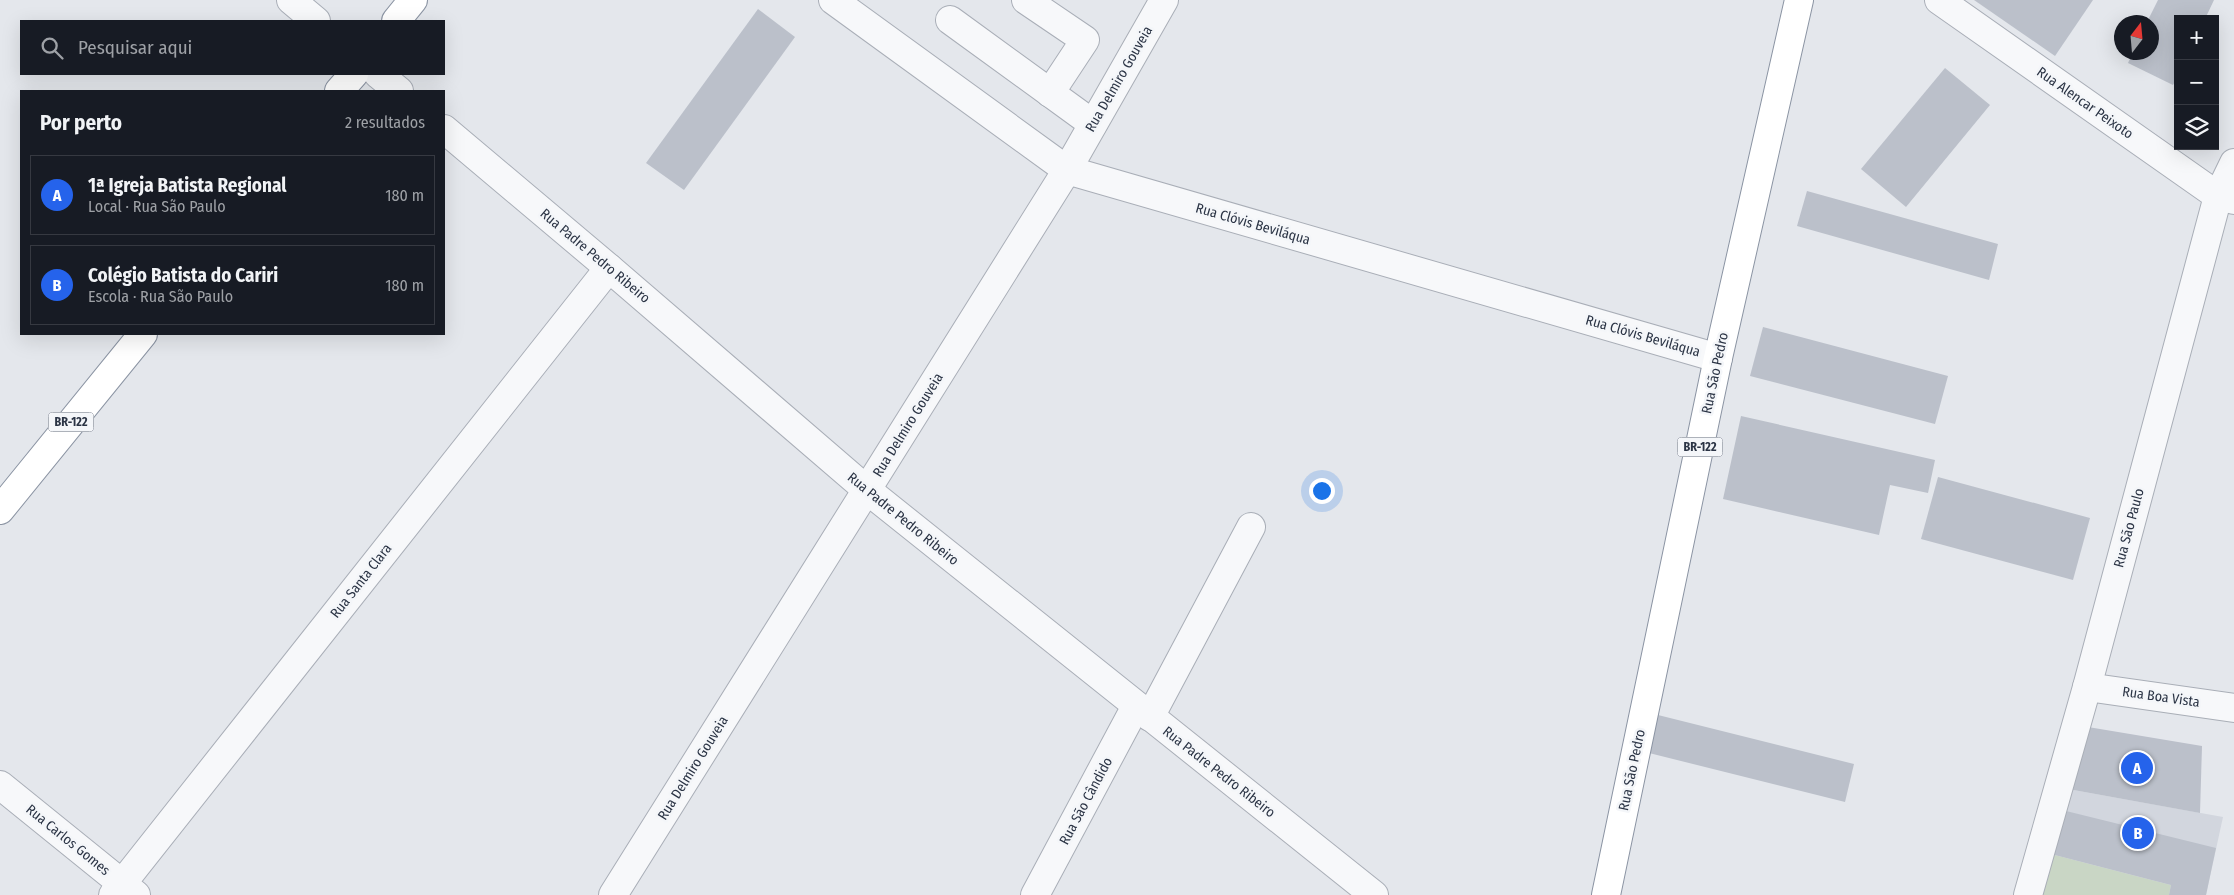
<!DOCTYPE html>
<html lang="pt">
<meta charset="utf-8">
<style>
body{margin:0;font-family:"Fira Sans Condensed",sans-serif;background:#20242c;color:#f1f3f6}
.controls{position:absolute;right:15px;top:15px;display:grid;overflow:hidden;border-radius:0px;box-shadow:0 5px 20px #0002}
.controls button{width:45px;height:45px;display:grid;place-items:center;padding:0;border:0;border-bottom:1px solid #363941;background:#171b24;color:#f1f3f6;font:25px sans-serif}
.compass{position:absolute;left:2114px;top:15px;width:45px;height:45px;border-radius:50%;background:#171b24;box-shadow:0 5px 20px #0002;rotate:16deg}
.you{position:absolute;left:1321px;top:490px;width:18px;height:18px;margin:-12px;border:4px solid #fff;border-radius:50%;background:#1a73e8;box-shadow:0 0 0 8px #1a73e833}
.badge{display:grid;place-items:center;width:32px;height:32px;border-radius:50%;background:#2563eb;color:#fff;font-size:16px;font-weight:700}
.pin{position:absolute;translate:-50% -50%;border:2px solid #fff;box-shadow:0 1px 5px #0006}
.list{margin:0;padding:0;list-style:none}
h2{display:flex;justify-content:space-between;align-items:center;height:65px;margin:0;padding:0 20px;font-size:21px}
h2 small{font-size:16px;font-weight:400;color:#9ea1a6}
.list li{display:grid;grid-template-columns:32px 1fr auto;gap:15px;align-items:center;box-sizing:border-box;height:80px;margin:0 10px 10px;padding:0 10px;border:1px solid #363941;border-radius:0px}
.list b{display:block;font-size:19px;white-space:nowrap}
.list p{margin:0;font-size:16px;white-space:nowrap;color:#9ea1a6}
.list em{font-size:16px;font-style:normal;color:#9ea1a6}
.icon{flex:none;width:28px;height:28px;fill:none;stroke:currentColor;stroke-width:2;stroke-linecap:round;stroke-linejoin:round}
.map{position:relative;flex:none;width:2234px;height:895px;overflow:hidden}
.search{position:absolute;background:#171b24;box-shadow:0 5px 20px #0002;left:20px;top:20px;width:425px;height:55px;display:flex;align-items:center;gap:12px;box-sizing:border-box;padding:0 18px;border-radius:0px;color:#9ea1a6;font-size:19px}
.panel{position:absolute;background:#171b24;box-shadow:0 5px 20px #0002;left:20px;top:90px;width:425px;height:245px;border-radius:0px}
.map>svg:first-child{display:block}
.built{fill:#d2d6de}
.green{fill:#c9d6c5}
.building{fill:#bbc0ca}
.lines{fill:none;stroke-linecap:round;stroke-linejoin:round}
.minor-casing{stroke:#a9aeb7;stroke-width:30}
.highway-casing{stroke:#8b94a3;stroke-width:30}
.minor{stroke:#f7f8fa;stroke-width:28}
.highway{stroke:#fff;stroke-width:28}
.labels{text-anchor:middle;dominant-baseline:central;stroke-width:5;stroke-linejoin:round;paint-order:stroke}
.shield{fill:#f4f6f9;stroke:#676e7b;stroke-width:1}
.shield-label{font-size:12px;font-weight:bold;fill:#2b3445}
.street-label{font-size:14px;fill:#2b3445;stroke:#f4f6f9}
</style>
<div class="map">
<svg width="2234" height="895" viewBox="0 0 2234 895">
<rect width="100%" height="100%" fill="#e4e7ec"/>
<path class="built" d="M 2068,789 L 2223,817 L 2206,895 L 2169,895 L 2171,885 L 2051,854 Z"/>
<path class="green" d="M 2051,854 L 2171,885 L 2169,895 L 2041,895 Z"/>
<g class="building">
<path d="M 1974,0 L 2093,0 L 2055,56 Z"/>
<path d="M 2158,0 L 2214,0 L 2205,19 L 2178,19 L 2178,76 L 2173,85 L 2128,63 L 2133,52 L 2152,52 L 2152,22 L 2147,22 Z"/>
<path d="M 758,9 L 795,37 L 684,190 L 646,163 Z"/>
<path d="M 1945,68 L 1990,105 L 1906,207 L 1861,169 Z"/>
<path d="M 1807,191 L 1998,244 L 1989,280 L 1797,226 Z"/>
<path d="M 1763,327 L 1948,376 L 1935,424 L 1750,376 Z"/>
<path d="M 1741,416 L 1935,460 L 1928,493 L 1890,485 L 1879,535 L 1723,499 Z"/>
<path d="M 1938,477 L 2090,518 L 2073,580 L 1921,539 Z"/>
<path d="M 1654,714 L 1854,764 L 1845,802 L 1645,752 Z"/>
<path d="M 2082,726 L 2202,746 L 2200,813 L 2068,789 Z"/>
<path d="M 2062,810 L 2216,848 L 2206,895 L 2169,895 L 2171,885 L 2051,854 Z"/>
</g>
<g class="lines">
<g class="minor-casing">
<g id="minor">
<path d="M 291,0 L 316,21"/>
<path d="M 833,0 L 1067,170 L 1718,358"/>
<path d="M 1026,0 L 1085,40 L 1050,93"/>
<path d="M 1939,0 L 2218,196 L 2234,200"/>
<path d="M 950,20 L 1093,124"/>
<path d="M 378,74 L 399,91"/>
<path d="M 444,129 L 609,268 L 867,490 L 1374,895"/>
<path d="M 2087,687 L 2234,708"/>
<path d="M 1150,717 L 1251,527"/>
<path d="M 0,785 L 136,895"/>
<path d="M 113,895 L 609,268"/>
<path d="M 613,895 L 1067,170 L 1164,0"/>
<path d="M 1035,895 L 1136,706"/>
<path d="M 2028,895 L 2087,687 L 2218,196 L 2234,163"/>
</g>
</g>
<g class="highway-casing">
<g id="highway">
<path d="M 396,21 L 413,0"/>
<path d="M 339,91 L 354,74"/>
<path d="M 0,510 L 143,334"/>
<path d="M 1606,895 L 1718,358 L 1799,0"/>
</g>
</g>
<use href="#minor" class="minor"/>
<use href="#highway" class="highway"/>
</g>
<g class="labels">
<g class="shield">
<rect x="48.5" y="412.5" width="45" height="19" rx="4"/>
<rect x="1677.5" y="437.5" width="45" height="19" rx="4"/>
</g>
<g class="shield-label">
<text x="71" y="422">BR-122</text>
<text x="1700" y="447">BR-122</text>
</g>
<g class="street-label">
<text transform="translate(1119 79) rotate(-60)">Rua Delmiro Gouveia</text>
<text transform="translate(2085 103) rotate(35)">Rua Alencar Peixoto</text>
<text transform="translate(1253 224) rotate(16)">Rua Clóvis Beviláqua</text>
<text transform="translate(595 256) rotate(40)">Rua Padre Pedro Ribeiro</text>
<text transform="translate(1643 336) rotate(16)">Rua Clóvis Beviláqua</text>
<text transform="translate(1715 373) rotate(-78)">Rua São Pedro</text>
<text transform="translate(908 425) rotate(-58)">Rua Delmiro Gouveia</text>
<text transform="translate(903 519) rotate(39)">Rua Padre Pedro Ribeiro</text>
<text transform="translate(2129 528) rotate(-75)">Rua São Paulo</text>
<text transform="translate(361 581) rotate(-52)">Rua Santa Clara</text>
<text transform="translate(2161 697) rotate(8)">Rua Boa Vista</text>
<text transform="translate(693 768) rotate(-58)">Rua Delmiro Gouveia</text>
<text transform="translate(1632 770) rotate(-78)">Rua São Pedro</text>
<text transform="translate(1219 772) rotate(38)">Rua Padre Pedro Ribeiro</text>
<text transform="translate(1086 801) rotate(-62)">Rua São Cândido</text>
<text transform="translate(68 840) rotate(39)">Rua Carlos Gomes</text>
</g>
</g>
</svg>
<div class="controls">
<button>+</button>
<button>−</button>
<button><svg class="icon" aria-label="layers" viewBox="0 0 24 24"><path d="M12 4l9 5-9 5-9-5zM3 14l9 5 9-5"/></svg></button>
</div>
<svg class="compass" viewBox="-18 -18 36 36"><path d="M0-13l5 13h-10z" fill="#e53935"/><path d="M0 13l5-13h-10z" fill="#9ea1a6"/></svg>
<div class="you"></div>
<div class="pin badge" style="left:2137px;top:768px">A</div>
<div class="pin badge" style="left:2138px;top:833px">B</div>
<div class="search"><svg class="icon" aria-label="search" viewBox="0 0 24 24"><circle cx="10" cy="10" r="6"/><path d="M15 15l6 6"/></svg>Pesquisar aqui</div>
<section class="panel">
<h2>Por perto<small>2 resultados</small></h2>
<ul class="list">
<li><span class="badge">A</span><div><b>1ª Igreja Batista Regional</b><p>Local · Rua São Paulo</p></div><em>180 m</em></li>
<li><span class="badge">B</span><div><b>Colégio Batista do Cariri</b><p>Escola · Rua São Paulo</p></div><em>180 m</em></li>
</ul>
</section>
</div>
